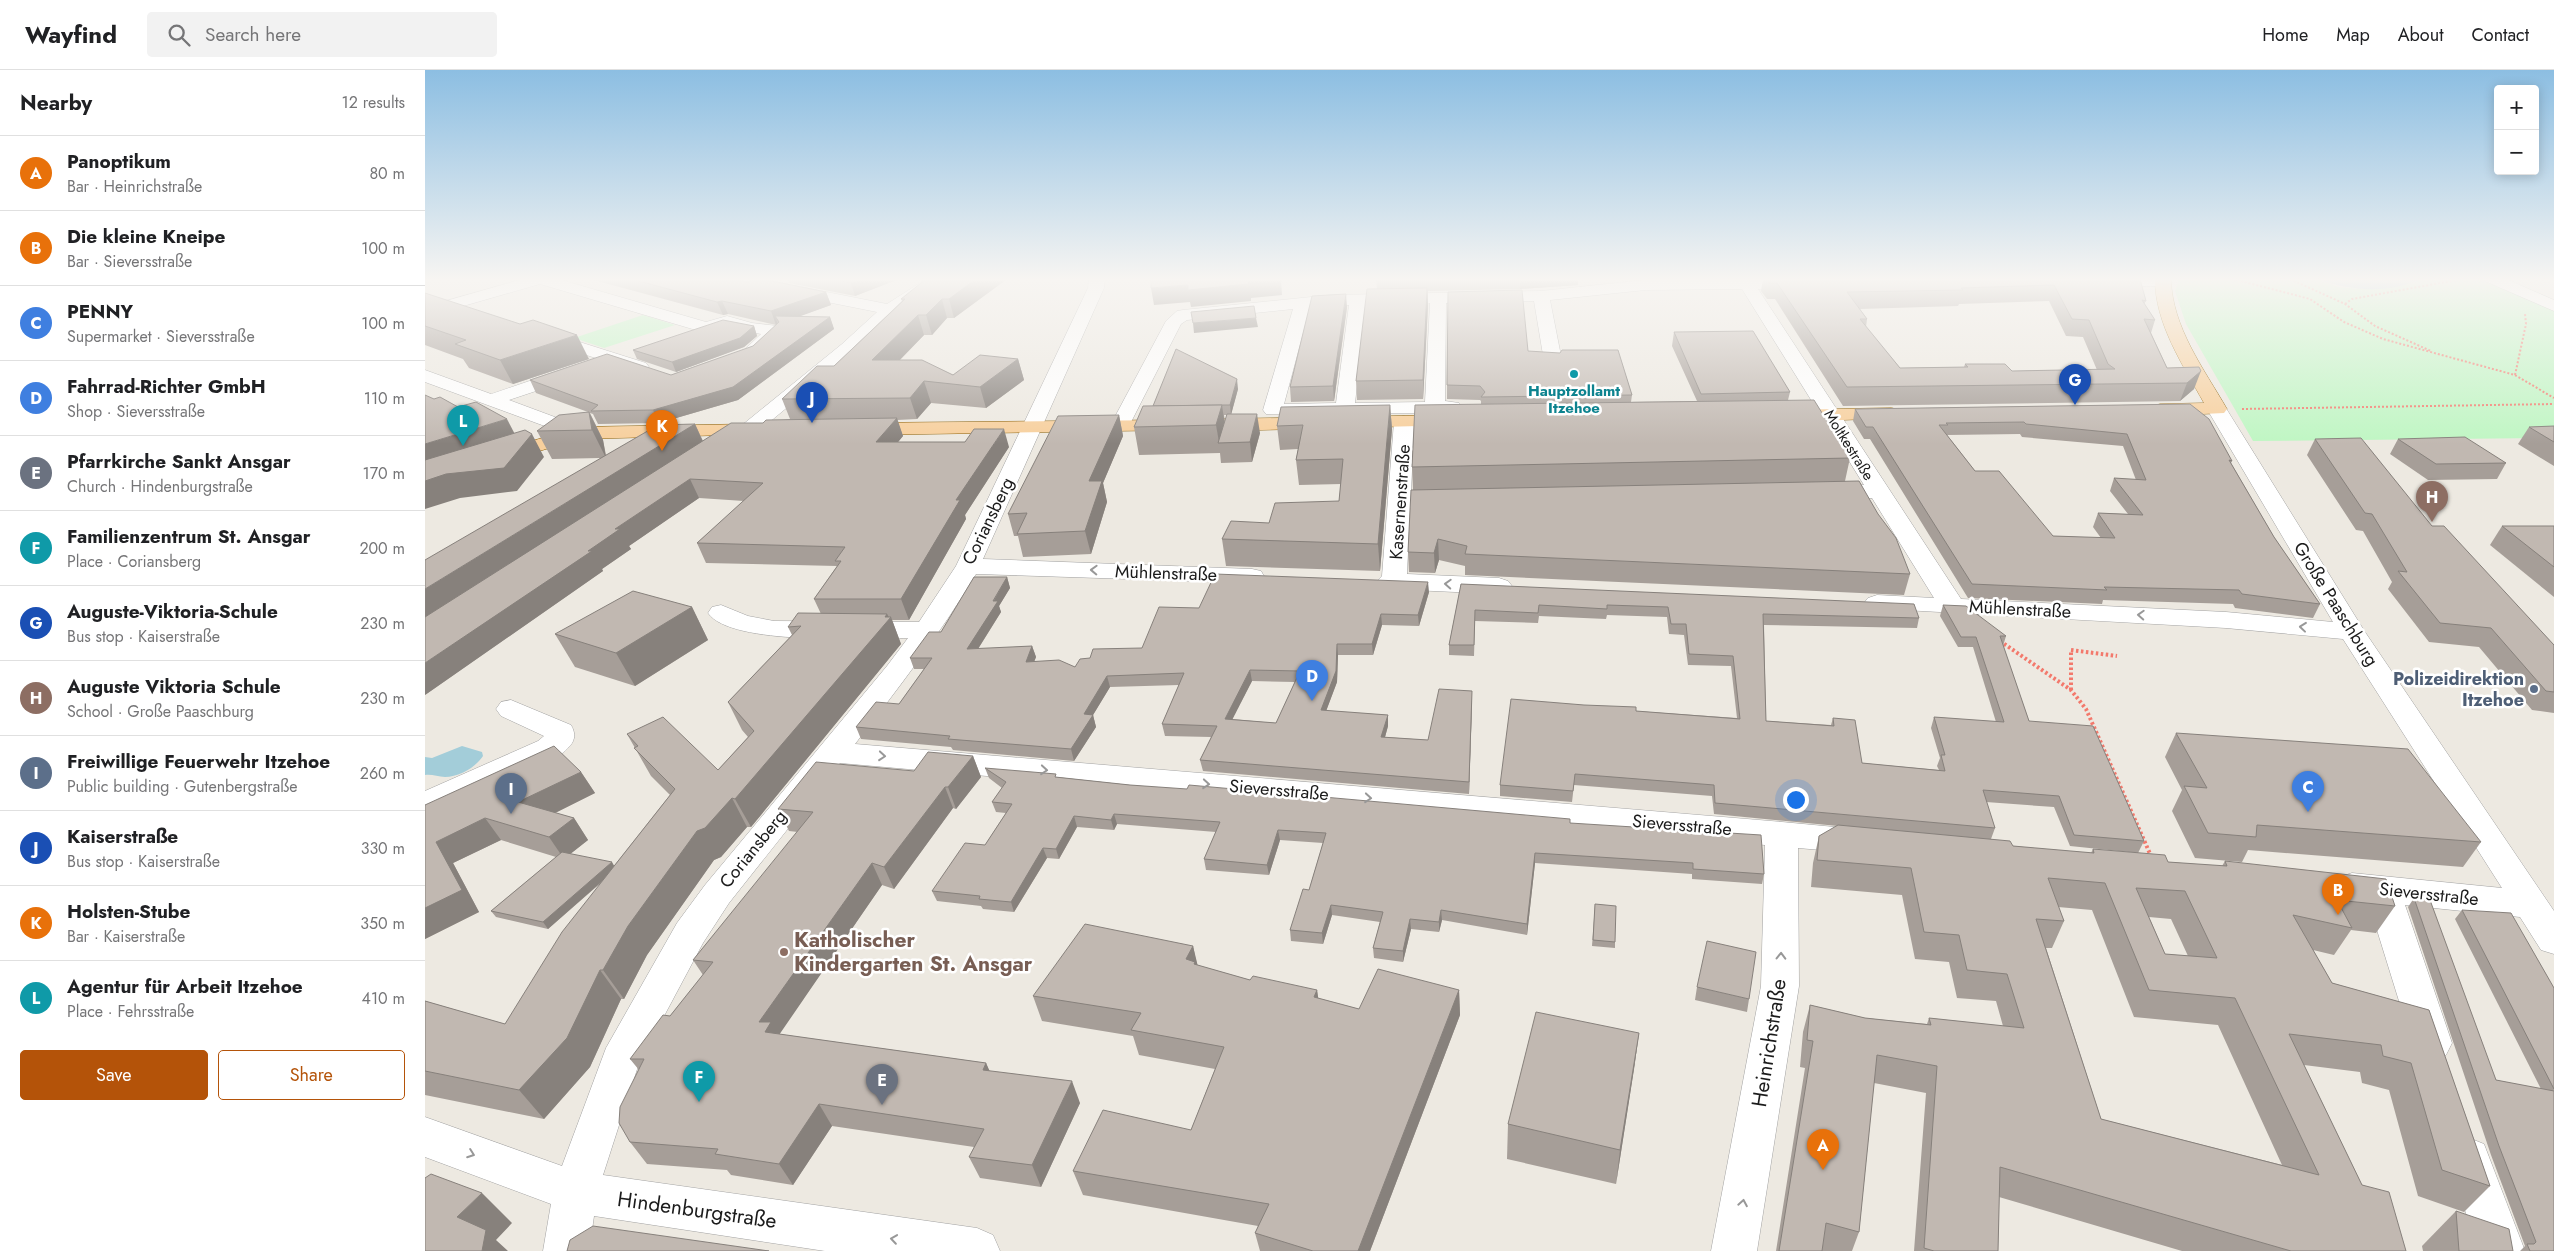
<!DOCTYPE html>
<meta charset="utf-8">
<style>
body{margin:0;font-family:Jost,sans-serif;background:#f2f2f2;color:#202124}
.controls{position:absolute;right:15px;top:15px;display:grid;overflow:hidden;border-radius:5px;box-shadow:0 2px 12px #0003}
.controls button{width:45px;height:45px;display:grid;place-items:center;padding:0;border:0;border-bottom:1px solid #e0e0e0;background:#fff;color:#202124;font:25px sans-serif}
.you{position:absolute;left:1370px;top:729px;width:18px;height:18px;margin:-12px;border:4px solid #fff;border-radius:50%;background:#1a73e8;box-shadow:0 0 0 8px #1a73e833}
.badge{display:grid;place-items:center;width:32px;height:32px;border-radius:50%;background:#b45309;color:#fff;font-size:16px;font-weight:700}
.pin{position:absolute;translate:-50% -41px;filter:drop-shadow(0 1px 2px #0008)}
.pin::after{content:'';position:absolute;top:26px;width:18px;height:15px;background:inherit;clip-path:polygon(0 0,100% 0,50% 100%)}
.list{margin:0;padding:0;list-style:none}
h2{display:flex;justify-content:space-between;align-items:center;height:65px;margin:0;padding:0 20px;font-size:21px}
h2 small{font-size:16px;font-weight:400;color:#757577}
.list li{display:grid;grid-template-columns:32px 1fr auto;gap:15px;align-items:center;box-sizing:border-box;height:75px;padding:0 20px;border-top:1px solid #e0e0e0}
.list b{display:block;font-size:19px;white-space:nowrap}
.list p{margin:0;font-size:16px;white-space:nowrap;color:#757577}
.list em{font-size:16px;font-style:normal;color:#757577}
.actions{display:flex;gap:10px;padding:15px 20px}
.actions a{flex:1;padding:11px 0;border:1px solid #b45309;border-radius:5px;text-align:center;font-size:18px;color:#b45309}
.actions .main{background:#b45309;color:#fff}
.icon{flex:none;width:28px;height:28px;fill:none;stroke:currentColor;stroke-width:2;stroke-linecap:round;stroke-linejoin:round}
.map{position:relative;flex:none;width:2129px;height:1181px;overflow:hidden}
header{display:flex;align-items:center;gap:30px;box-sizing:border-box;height:70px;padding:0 25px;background:#fff;border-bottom:1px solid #e0e0e0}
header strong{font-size:24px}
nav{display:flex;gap:28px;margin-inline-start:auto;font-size:18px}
.search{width:350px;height:45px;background:#f2f2f2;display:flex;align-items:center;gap:12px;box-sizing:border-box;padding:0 18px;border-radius:5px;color:#757577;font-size:19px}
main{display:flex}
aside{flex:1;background:#fff}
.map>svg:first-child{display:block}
.park{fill:#bff6c3}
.water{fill:#a3cdd9}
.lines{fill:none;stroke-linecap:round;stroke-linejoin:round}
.minor-casing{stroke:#a2a2a2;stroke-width:1}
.major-casing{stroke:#8c6007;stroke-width:1}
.path-far1{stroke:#f3796c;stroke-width:2;stroke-dasharray:2 2;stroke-linecap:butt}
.path{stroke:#f3796c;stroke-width:4;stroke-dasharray:2.5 2.5;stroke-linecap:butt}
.minor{fill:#fff;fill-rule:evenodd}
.major{fill:#f7cf9c;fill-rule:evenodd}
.wall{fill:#a69e98;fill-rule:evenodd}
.shaded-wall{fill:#87817c}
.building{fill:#c1b8b1;stroke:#87817c;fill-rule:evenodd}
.oneway{stroke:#989898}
.culture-dot{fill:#0f9aa8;stroke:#fff;stroke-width:2}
.service-dot{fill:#5c6f8a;stroke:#fff;stroke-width:2}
.education-dot{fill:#8d6e63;stroke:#fff;stroke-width:2}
.labels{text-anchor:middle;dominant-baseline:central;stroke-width:5;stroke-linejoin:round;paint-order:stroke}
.far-culture-label{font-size:15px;font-weight:bold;fill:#0d838f;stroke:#fff}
.far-street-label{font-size:15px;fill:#1b1b1b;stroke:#fff}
.street-label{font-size:18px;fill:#1b1b1b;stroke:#fff}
.service-label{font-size:18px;font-weight:bold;fill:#4e5e75;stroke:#fff;text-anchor:end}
.near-education-label{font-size:21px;font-weight:bold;fill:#785e54;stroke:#fff;text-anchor:start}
.near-street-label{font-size:21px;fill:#1b1b1b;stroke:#fff}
</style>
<header>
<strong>Wayfind</strong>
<div class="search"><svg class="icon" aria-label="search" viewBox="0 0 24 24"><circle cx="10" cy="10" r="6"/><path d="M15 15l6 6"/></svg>Search here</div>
<nav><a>Home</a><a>Map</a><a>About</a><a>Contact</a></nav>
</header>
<main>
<aside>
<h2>Nearby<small>12 results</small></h2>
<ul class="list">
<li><span class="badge" style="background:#e8710a">A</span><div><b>Panoptikum</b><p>Bar · Heinrichstraße</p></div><em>80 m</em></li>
<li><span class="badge" style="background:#e8710a">B</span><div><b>Die kleine Kneipe</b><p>Bar · Sieversstraße</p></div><em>100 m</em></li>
<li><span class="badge" style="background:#3f7fe0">C</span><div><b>PENNY</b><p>Supermarket · Sieversstraße</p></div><em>100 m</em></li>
<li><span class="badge" style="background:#3f7fe0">D</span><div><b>Fahrrad-Richter GmbH</b><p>Shop · Sieversstraße</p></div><em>110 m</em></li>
<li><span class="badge" style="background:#6b7280">E</span><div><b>Pfarrkirche Sankt Ansgar</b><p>Church · Hindenburgstraße</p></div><em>170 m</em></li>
<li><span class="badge" style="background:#0f9aa8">F</span><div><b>Familienzentrum St. Ansgar</b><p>Place · Coriansberg</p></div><em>200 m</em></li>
<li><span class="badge" style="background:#1a4fb4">G</span><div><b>Auguste-Viktoria-Schule</b><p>Bus stop · Kaiserstraße</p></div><em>230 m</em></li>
<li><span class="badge" style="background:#8d6e63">H</span><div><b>Auguste Viktoria Schule</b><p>School · Große Paaschburg</p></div><em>230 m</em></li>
<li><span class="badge" style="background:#5c6f8a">I</span><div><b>Freiwillige Feuerwehr Itzehoe</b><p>Public building · Gutenbergstraße</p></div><em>260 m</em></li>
<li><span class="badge" style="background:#1a4fb4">J</span><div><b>Kaiserstraße</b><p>Bus stop · Kaiserstraße</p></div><em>330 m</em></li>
<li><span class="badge" style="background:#e8710a">K</span><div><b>Holsten-Stube</b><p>Bar · Kaiserstraße</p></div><em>350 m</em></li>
<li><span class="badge" style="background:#0f9aa8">L</span><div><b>Agentur für Arbeit Itzehoe</b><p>Place · Fehrsstraße</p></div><em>410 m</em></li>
</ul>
<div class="actions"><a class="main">Save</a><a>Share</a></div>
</aside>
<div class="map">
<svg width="2129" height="1181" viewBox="0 0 2129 1181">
<rect width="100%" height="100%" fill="#ede9e1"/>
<g class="park">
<path d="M 1754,209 L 1892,209 L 1914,217 L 1938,219 L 1985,214 L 1996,209 L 2057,209 L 2129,239 L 2129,368 L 1828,371 L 1761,254 L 1750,221 Z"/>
<path d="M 218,245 L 250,255 L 179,278 L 149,268 Z"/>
</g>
<g class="water">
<path d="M 1892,209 L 1996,209 C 1964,224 1925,221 1892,209 Z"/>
<path d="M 37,676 L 57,682 L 58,686 C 51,697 34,707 20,707 C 13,707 7,704 0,705 L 0,687 L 7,688 Z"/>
</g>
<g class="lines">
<g class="minor-casing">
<g id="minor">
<path d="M 98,209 L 133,209 L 281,252 L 302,246 L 327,253 L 353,256 L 357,263 C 349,274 332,291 318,288 L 315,284 L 336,264 L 302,257 L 281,263 L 115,214 L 0,247 L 0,237 Z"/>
<path d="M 316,209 L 336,209 L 462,234 L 501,209 L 522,209 L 483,234 L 417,292 L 330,364 L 316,364 L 313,360 L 316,356 L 417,274 L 452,242 L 322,216 L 316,214 Z"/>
<path d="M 664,209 L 680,209 L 679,218 L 558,489 L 827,499 L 836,501 L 839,506 L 836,511 L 827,513 L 551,504 C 515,564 473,619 430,674 L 1357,752 L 1431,759 L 1443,763 L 1448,771 L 1443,779 L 1431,783 L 1373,778 L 1374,916 L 1332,1181 L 1286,1181 L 1336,916 L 1340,775 L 415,693 L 304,833 L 278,873 L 214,993 L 178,1105 L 552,1158 L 568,1165 L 575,1181 L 400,1181 L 169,1146 L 164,1181 L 118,1181 L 126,1134 L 0,1087 L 0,1047 L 137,1096 L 181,978 L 252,853 L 280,815 L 462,596 L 483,568 C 442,568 306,576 283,543 L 287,537 L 296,535 L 323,546 L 349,551 L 494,552 L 531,496 L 663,218 Z"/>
<path d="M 1375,209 L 1383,214 L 1381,217 L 1333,219 L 1536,529 L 1801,542 L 1908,552 L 1782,339 L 1785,335 L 1799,335 L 1940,562 L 2129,841 L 2129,884 L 2116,880 L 2095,847 L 1980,835 L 2027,973 L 2021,985 L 2007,990 L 1993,985 L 1987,973 L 1943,831 L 1915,825 L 1910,816 L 1915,807 L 1927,803 L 2077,818 L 1918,569 L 1801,558 L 1443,538 L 1439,533 L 1443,528 L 1452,525 L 1509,528 L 1447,428 L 1401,429 L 1393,427 L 1390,422 L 1393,417 L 1439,415 L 1317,219 L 1220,220 L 1125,230 L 1137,291 L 1134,295 L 1122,295 L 1119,291 L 1109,231 L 1021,233 L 1020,331 L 1034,333 L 1037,337 L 1034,341 L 1027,343 L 841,344 L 838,340 L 868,239 L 762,250 L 756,254 L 702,360 L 688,360 L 685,356 L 741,251 L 752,241 L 758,240 L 906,225 L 1116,221 L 1220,210 ZM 1005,233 L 1000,332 L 930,333 L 941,234 ZM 906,235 L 924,235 L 911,333 L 859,334 L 885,237 Z"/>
<path d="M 1672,209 L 1743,209 L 1745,211 L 1737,216 L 1678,216 L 1672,214 Z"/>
<path d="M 2060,209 L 2081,209 L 2129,230 L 2129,241 L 2062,212 Z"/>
<path d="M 123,262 L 221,293 L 224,297 L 221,301 L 215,302 L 117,271 L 114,267 L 117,263 Z"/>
<path d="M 143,298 L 150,300 L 152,304 L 150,308 L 84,330 L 162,359 L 165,363 L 162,367 L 155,369 L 0,312 L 0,300 L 66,324 Z"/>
<path d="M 979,346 L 986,348 L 989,352 L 986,424 L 1031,425 L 1034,430 L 1031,435 L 985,438 L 982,504 L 1074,508 L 1083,511 L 1087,516 L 1083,521 L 1074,524 L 965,519 L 956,516 L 952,511 L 957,506 L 969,352 L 972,348 Z"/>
<path d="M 86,630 L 146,655 C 154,669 146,676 135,685 L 0,745 L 0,721 L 113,671 L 119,666 L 76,646 L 71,639 L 76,632 Z"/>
<path d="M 2044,1068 L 2059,1074 L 2100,1181 L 2054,1181 L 2022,1088 L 2029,1074 Z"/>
</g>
</g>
<g class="major-casing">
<g id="major">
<path d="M 1730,209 L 1746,209 C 1747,257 1779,299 1802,339 L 1799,343 L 1735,346 L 1728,344 L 1725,340 L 1728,336 L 1735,334 L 1779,333 C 1758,295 1730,254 1730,209 Z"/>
<path d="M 1467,338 L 1474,340 L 1477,344 L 1474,348 L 1360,352 L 1353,350 L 1350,346 L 1353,342 L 1360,340 Z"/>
<path d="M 1027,345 L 1034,347 L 1037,351 L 1034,355 L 795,361 L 788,359 L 785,355 L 788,351 L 795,349 Z"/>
<path d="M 747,350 L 754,352 L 757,356 L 754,360 L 438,365 L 431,363 L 428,359 L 431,355 L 438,353 Z"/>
<path d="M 332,354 L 339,356 L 342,360 L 339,364 L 156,369 L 76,392 L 69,390 L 65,386 L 69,382 L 155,357 Z"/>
</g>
</g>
<g class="path-far1">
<path d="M 1808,209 L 1885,229 L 1919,252 L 1958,269 L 2090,305 L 2129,328"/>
<path d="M 1865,209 L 1920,234 L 1950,256 L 2006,281"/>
<path d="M 1920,234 L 1927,229 L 2037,209"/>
<path d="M 2090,305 L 2101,254 L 2100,244"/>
<path d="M 1817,339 L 2129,334"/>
</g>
<g class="path">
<path d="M 1575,571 L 1646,620 L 1661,639 L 1726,786"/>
<path d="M 1646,620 L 1646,580 L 1692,586"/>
</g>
<use href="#minor" class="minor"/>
<use href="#major" class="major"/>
</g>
<g class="wall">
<path d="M 165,209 L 309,209 L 322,212 L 401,222 L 406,235 L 374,246 L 405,247 L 409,259 L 313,330 L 234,353 L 173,354 L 168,344 L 165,343 L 178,370 L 181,385 L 270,354 L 278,371 L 338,353 L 365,349 L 357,329 L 409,296 L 477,231 L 476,229 L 508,209 L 582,209 L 529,248 L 522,248 L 507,265 L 499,265 L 475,290 L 528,305 L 593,289 L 599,310 L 561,338 L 506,333 L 492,349 L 472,350 L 478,366 L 473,372 L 584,377 L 540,445 L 541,449 L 484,550 L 467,550 L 476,574 L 326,757 L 322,757 L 296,787 L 289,790 L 222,885 L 199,929 L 196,929 L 165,997 L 119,1049 L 0,1025 L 0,931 L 80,954 L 178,811 L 123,859 L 71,847 L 66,841 L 131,787 L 76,770 L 28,793 L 54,842 L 0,869 L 0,735 L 156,702 L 170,723 L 130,743 L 149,748 L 163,770 L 145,784 L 189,796 L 245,725 L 226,706 L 202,664 L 293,700 L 323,667 L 317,660 L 303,632 L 367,565 L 363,557 L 396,544 L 389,529 L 412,496 L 281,493 L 272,473 L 319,431 L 274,428 L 204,476 L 206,479 L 177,499 L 178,501 L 0,625 L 175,388 L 127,389 L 112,361 L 163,342 L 111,323 L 105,310 L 246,305 L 328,276 L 351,255 L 303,244 L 298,245 Z"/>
<path d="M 363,209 L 474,209 L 430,226 L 364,213 Z"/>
<path d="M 951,209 L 1153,209 L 1153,215 L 1095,219 L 1003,221 L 1003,235 L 998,329 L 932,330 L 931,311 L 952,219 Z"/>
<path d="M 1338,209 L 1715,209 L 1721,231 L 1719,234 L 1730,250 L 1726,263 L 1742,298 L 1774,297 L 1769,319 L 1755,331 L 1418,336 L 1350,229 L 1342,229 L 1336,221 ZM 1624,231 L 1641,266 L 1658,267 L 1672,300 L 1587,301 L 1540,294 L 1539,297 L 1475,298 L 1441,257 L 1442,249 L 1435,239 L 1533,236 L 1534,234 Z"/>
<path d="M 0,223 L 164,289 L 88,314 L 44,298 L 38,289 L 0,275 Z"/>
<path d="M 922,237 L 909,331 L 866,332 L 865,317 Z"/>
<path d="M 329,256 L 332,266 L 319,277 L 251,302 L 212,289 L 208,280 Z"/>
<path d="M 1249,262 L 1365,322 L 1363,330 L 1425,388 L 1420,411 L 1485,504 L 1479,525 L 1040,505 L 1040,496 L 1014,490 L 1010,503 L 984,502 L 983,482 L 988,420 L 987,397 L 1056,334 L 1056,331 L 1055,330 L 1022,329 L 1022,315 L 1103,281 L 1207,325 L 1206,332 L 1272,331 L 1247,276 Z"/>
<path d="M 813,319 L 806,344 L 835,363 L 827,392 L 796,393 L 795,383 L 714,385 L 709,357 L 728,336 ZM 799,345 L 802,345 L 800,351 Z"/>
<path d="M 1765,334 L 1807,391 L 1806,393 L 1849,467 L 1895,534 L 1888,548 L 1810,538 L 1808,534 L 1678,530 L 1677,534 L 1543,528 L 1445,369 L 1439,369 L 1428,351 L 1430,339 ZM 1595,364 L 1597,367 L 1698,376 L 1711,410 L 1689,408 L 1685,421 L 1703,444 L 1673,443 L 1668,457 L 1676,468 L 1628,466 L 1550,401 L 1522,365 Z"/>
<path d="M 965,335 L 967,359 L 955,501 L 801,496 L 797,469 L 844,453 L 914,431 L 916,414 L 874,415 L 871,390 L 873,379 L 855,380 L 852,356 Z"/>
<path d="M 694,345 L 698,366 L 678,413 L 682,432 L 666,484 L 598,487 L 593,466 L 589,466 L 583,444 Z"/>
<path d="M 2129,356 L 2129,396 L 2093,374 L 2104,357 Z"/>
<path d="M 1890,369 L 2007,456 L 2129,575 L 2129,643 L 2107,640 L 2054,577 L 2004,572 L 1963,519 L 1967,512 L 1938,461 L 1931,460 L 1882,385 Z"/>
<path d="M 1973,369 L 2081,393 L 2072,409 L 2003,410 L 1965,384 Z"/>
<path d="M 2077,456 L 2129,456 L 2129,527 L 2065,475 Z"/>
<path d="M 582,507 L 585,518 L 574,536 L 576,542 L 553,579 L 607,576 L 611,587 L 609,591 L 650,597 L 665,588 L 717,578 L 774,538 L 1004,522 L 994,556 L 957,555 L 948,585 L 913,585 L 912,612 L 901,641 L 963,645 L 963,656 L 960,667 L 1003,670 L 1047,633 L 1044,724 L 778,701 L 775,690 L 786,667 L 740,666 L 737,654 L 754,615 L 685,617 L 668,645 L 671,657 L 649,691 L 528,680 L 526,677 L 436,669 L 431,657 L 474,634 L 499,599 L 489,599 L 485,588 ZM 827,611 L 870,612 L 851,653 L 807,649 Z"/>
<path d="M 1036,514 L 1494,548 L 1492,558 L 1339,555 L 1341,651 L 1406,655 L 1408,648 L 1437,693 L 1514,700 L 1512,696 L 1515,688 L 1506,658 L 1509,647 L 1571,652 L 1548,577 L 1533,577 L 1515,546 L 1518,535 L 1581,566 L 1578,576 L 1604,651 L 1719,771 L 1713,783 L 1645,776 L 1629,737 L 1561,732 L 1570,758 L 1566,769 L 1588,776 L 1666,783 L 1668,779 L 1743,792 L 1797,796 L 1800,791 L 1970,836 L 1951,863 L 1926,860 L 1909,885 L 1888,880 L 1907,913 L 2004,940 L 2065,1116 L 2039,1142 L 1993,1126 L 1964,1020 L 1937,1013 L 1935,1002 L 1879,995 L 1937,1115 L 1981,1181 L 1757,1181 L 1574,1127 L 1573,1181 L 1489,1181 L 1501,1023 L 1449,1013 L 1434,1162 L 1427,1181 L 1351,1181 L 1380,998 L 1375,997 L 1378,962 L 1385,935 L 1440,948 L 1502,954 L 1504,948 L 1578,956 L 1571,931 L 1532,928 L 1524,892 L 1490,889 L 1477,825 L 1386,817 L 1388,793 L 1394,766 L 1413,756 L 1289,744 L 1287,726 L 1149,715 L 1147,732 L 1075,726 L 1075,715 L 1211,641 L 1312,648 L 1306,596 L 1263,595 L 1259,565 L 1244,564 L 1242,547 L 1182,545 L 1181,549 L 1114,546 L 1113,553 L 1050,551 L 1049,586 L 1024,585 L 1024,575 ZM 1633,837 L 1667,840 L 1709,947 L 1793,955 L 1857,1095 L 1676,1049 L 1621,878 L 1627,878 L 1639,851 ZM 1724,847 L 1746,849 L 1763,886 L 1740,884 Z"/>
<path d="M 267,537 L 283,570 L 210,616 L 150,597 L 130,564 Z"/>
<path d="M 1751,663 L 2056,772 L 2038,797 L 1823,780 L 1817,792 L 1770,788 L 1747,741 L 1757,720 L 1740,687 Z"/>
<path d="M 548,686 L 556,707 L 531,739 L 528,738 L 469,819 L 457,815 L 354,964 L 561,993 L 564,1001 L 655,1033 L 616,1117 L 555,1108 L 544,1087 L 549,1077 L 407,1056 L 368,1115 L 306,1105 L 302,1100 L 222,1094 L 205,1072 L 214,1000 L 205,989 L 245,946 L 278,905 L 268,890 L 373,762 L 364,761 L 353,739 L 489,701 Z"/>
<path d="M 560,698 L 632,707 L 705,715 L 1145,753 L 1339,804 L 1337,814 L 1267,809 L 1267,804 L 1110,793 L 1102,865 L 1017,850 L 1014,862 L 986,859 L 978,892 L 949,888 L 948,878 L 955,852 L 907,845 L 898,874 L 866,871 L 865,860 L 884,820 L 898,773 L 855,770 L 844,805 L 781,800 L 779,789 L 791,762 L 692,754 L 689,760 L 652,757 L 634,789 L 622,788 L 589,842 L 558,839 L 556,836 L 512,831 L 507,821 L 560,775 L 581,743 L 571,742 L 567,732 L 577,718 L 564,708 Z"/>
<path d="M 1989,828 L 2071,1010 L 2116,1019 L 2030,849 L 2037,840 L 2129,918 L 2129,1181 L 2095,1181 L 2100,1176 L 2066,1085 L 1983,837 Z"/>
<path d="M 1170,834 L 1190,872 L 1190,878 L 1167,876 Z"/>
<path d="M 768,876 L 772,895 L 825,910 L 892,920 L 893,928 L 934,939 L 1034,920 L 1035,945 L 945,1181 L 835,1181 L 830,1163 L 833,1156 L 658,1125 L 648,1101 L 766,1060 L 790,999 L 714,985 L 708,966 L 617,951 L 608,926 Z"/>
<path d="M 1272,917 L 1324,929 L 1322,942 L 1270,930 Z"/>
<path d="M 1214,963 L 1209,999 L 1191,1114 L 1082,1089 L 1083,1054 Z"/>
<path d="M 2031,1141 L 2088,1181 L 1998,1181 L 1997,1176 Z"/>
</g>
<g class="shaded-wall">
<path d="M 436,209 L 474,209 L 430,226 L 426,213 Z"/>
<path d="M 551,209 L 582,209 L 529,248 L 524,229 Z"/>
<path d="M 845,209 L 856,209 L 857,225 L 826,228 L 826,231 L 766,237 L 765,232 L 729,235 L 726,218 Z"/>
<path d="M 1095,209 L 1153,209 L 1153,215 L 1095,219 Z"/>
<path d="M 1002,218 L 1003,235 L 998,329 L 998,310 Z"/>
<path d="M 401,222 L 406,235 L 354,254 L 350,246 L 353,254 L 351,255 L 346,241 Z"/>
<path d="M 921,224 L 922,237 L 909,331 L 908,316 Z"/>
<path d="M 517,229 L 522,248 L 507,265 L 501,245 Z"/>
<path d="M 297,231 L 303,244 L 298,245 L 292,232 Z"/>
<path d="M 493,245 L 499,265 L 454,311 L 447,290 Z"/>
<path d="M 405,247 L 409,259 L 313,330 L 234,353 L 228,340 Z"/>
<path d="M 831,248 L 833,257 L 769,263 L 768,253 Z"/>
<path d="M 329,256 L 332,266 L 319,277 L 251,302 L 247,292 Z"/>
<path d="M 152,265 L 164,289 L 88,314 L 75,290 Z"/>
<path d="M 593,289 L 599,310 L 561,338 L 555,317 Z"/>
<path d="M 1776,301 L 1769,319 L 1755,331 L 1762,313 Z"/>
<path d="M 812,309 L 813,319 L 806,345 L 805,335 Z"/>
<path d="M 499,311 L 506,333 L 492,349 L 485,328 Z"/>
<path d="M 797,335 L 801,362 L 794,372 L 791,355 Z"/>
<path d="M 965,335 L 967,359 L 955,501 L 953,474 Z"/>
<path d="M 164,342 L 178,370 L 181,388 L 167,360 Z"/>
<path d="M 832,344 L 835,363 L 827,392 L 825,372 Z"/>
<path d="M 694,345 L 698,366 L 678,413 L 682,432 L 666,484 L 660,461 L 664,411 Z"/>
<path d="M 472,348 L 478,366 L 458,390 L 451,372 Z"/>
<path d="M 82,349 L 94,372 L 0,401 L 0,374 Z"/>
<path d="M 270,354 L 278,372 L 0,549 L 0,519 Z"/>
<path d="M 579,359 L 584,377 L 540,445 L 541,449 L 484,550 L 476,529 L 531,430 Z"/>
<path d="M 107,364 L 119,387 L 92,421 L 35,428 L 0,439 L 0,411 Z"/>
<path d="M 265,409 L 274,428 L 204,476 L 206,479 L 177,499 L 178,501 L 0,625 L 0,593 L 163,481 L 190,459 Z"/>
<path d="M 1013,469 L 1014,490 L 1010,503 L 1009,483 Z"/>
<path d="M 582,507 L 585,518 L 574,536 L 576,542 L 546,590 L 542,579 Z"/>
<path d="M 1003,512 L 1004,522 L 994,556 L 993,545 Z"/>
<path d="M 267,537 L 283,570 L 210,616 L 191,583 Z"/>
<path d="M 462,544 L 465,549 L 466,547 L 476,574 L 326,757 L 310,729 L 460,547 Z"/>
<path d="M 956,544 L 957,555 L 948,585 L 947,574 Z"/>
<path d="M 912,574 L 913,585 L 912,612 L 897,652 L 896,640 Z"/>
<path d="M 607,576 L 611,587 L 605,603 L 601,592 Z"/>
<path d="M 825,600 L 827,611 L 802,660 L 800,649 Z"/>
<path d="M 682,606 L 685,617 L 668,645 L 671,657 L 649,691 L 646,679 L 659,644 Z"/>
<path d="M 1047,621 L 1047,633 L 1044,724 L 1044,712 Z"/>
<path d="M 963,645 L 963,656 L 957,678 L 956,667 Z"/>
<path d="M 548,686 L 556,707 L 531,739 L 523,717 Z"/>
<path d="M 156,702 L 170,723 L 108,754 L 93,732 Z"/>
<path d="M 520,717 L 528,738 L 469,819 L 459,797 Z"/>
<path d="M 307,728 L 322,757 L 296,787 L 289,790 L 222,885 L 199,929 L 178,900 L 203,856 L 272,761 Z"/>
<path d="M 689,744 L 692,754 L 689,760 L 686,750 Z"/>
<path d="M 649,746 L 652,757 L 634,789 L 631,779 Z"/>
<path d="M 60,748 L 76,770 L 28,793 L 54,842 L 0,869 L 0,838 L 11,772 Z"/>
<path d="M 149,748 L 163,770 L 139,789 L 124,767 Z"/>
<path d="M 853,760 L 855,770 L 844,805 L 842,795 Z"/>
<path d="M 618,778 L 622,788 L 589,842 L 586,832 Z"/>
<path d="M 1110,783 L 1110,793 L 1102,865 L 1102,854 Z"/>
<path d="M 187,792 L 191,799 L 123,859 L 118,852 Z"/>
<path d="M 447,793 L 457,815 L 354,965 L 340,962 L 334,952 Z"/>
<path d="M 906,835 L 907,845 L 898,874 L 897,863 Z"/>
<path d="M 1016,840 L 1017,850 L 1014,862 L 1014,852 Z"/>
<path d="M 985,849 L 986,859 L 978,892 L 978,881 Z"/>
<path d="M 768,876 L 774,901 L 761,889 Z"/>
<path d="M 175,900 L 196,929 L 165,997 L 119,1049 L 94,1020 Z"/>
<path d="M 892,920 L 896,946 L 889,927 Z"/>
<path d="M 1034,920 L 1035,945 L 945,1181 L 933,1181 Z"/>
<path d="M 1214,963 L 1209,999 L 1191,1114 L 1195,1080 Z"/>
<path d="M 561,993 L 571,1015 L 558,1000 Z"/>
<path d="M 647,1011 L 655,1033 L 616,1117 L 607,1095 Z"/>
<path d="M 394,1034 L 407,1056 L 368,1115 L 354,1094 Z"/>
<path d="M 57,1123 L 87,1153 L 71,1170 L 83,1181 L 57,1181 L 32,1147 Z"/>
</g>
<g class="building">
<path d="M 206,209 L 309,209 L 322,212 L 332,209 L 337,209 L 401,222 L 346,241 L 297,231 L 292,232 Z"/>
<path d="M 406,209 L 436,209 L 426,213 Z"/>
<path d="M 501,209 L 505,209 L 506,210 L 508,209 L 551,209 L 524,229 L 517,229 L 501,245 L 493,245 L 447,290 L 497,290 L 528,305 L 555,285 L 593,289 L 555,317 L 499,311 L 485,328 L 357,329 L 392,296 L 409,296 L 480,229 L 476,229 Z"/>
<path d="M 726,209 L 845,209 L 823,211 L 824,214 L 763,220 L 763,215 L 726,218 Z"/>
<path d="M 1342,209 L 1715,209 L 1721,231 L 1717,230 L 1730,250 L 1719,249 L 1742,298 L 1774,297 L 1776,301 L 1762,313 L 1422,317 L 1352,213 L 1344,213 ZM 1629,215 L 1647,249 L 1664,250 L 1683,294 L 1690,299 L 1587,301 L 1580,294 L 1540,294 L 1543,297 L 1475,298 L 1435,249 L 1442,249 L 1422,222 L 1538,220 L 1536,218 Z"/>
<path d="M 1002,218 L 998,310 L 931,311 L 942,219 Z"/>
<path d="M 1097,220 L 1103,281 L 1135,283 L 1137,280 L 1193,280 L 1207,325 L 1056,327 L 1060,322 L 1055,316 L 1022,315 L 1023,222 Z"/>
<path d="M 0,223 L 95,254 L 108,250 L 152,265 L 75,290 L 30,274 L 41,270 L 0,256 Z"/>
<path d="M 921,224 L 908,316 L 865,317 L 887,226 Z"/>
<path d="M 829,236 L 831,248 L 768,253 L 766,242 Z"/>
<path d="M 350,246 L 405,247 L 308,317 L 228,340 L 166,341 L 173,335 L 105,310 L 182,284 L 246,305 L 328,276 L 354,252 Z"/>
<path d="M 298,250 L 329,256 L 315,268 L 247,292 L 208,280 Z"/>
<path d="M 1328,261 L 1365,322 L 1276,324 L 1249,262 Z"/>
<path d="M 751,279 L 812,309 L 805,335 L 797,335 L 728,336 Z"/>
<path d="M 0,325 L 9,329 L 15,327 L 33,337 L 51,332 L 82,349 L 0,374 Z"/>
<path d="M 1389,330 L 1425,388 L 987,397 L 990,335 Z"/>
<path d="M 1765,334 L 1784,349 L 1807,391 L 1804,390 L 1849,467 L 1895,534 L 1817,524 L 1814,520 L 1679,517 L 1682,520 L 1547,514 L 1448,357 L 1441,357 L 1430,339 ZM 1599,352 L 1601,354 L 1702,364 L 1721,410 L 1689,408 L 1718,445 L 1673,443 L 1690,468 L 1628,466 L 1574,401 L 1550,401 L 1514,355 L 1523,355 L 1521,353 Z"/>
<path d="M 797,335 L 791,355 L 709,357 L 718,336 Z"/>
<path d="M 965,335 L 953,474 L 797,469 L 806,451 L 844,453 L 850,433 L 914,431 L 918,389 L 871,390 L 878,355 L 852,356 L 856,337 Z"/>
<path d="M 164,342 L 167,360 L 112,361 L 134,345 Z"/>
<path d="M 802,344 L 832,344 L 825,372 L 793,373 Z"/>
<path d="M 694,345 L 664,411 L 677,411 L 660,461 L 592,464 L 602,443 L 583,444 L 633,346 Z"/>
<path d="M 472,348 L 451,372 L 540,372 L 549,359 L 579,359 L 531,430 L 535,430 L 476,529 L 389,529 L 416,491 L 410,491 L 420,477 L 272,473 L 338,413 L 265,409 L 190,459 L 195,459 L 163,481 L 167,481 L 0,593 L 0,547 L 306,353 L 338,353 L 341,350 Z"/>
<path d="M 270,354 L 0,519 L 0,490 L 233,355 Z"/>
<path d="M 2129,356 L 2129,372 L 2104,357 Z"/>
<path d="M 100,360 L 107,364 L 79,398 L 21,404 L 0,411 L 0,390 Z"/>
<path d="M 2040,367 L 2081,393 L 2011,394 L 1973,369 Z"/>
<path d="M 1936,368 L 2007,456 L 2019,456 L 2129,575 L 2129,622 L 2121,621 L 2066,558 L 2015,553 L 1973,501 L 1982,502 L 1947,444 L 1940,443 L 1890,369 Z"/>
<path d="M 1434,411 L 1453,444 L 1471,468 L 1485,504 L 1040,484 L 1042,476 L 1013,469 L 1009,483 L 983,482 L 986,420 Z"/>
<path d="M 2077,456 L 2129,456 L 2129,497 Z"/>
<path d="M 790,504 L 1003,512 L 993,545 L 956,544 L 947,574 L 912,574 L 911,601 L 896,640 L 963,645 L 956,667 L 1003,670 L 1014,619 L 1047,621 L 1044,712 L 775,690 L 792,656 L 737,654 L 759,603 L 682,606 L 659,644 L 668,645 L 646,679 L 523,669 L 525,666 L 431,657 L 451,632 L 474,634 L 507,588 L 485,588 L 504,562 L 516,562 L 549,507 L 582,507 L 568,531 L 573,531 L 542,579 L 607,576 L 601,592 L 634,590 L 650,597 L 655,589 L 665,588 L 668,579 L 717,578 L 734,537 L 774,538 ZM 825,600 L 875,601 L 851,653 L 800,649 Z"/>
<path d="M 1036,514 L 1489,534 L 1494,548 L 1338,544 L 1341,651 L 1409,656 L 1408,648 L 1430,650 L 1437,693 L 1520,701 L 1516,685 L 1520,685 L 1509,647 L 1579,652 L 1551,567 L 1536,567 L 1518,535 L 1541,536 L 1581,566 L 1575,566 L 1604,651 L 1668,656 L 1719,771 L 1649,765 L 1634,726 L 1558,720 L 1570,758 L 1290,733 L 1289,715 L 1150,704 L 1148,721 L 1075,715 L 1086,629 L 1159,635 L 1211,637 L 1211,641 L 1315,649 L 1308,586 L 1264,584 L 1261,554 L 1246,554 L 1243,537 L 1182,535 L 1182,539 L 1114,535 L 1113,543 L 1050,540 L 1049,575 L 1024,575 Z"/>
<path d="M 208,521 L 267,537 L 191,583 L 130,564 Z"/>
<path d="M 373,543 L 462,544 L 460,547 L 466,547 L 310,729 L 307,728 L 280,758 L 272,761 L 203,856 L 178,900 L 175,900 L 142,968 L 94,1020 L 0,1001 L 0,931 L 80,954 L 137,862 L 250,719 L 209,678 L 213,676 L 202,664 L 238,647 L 293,700 L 329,661 L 303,632 L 376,556 L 363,557 Z"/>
<path d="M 1751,663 L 1983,679 L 2056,772 L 1832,755 L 1831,767 L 1783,763 L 1759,716 L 1782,718 Z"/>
<path d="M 129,676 L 156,702 L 93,732 L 149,748 L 124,767 L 60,748 L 11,772 L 37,820 L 0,838 L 0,735 Z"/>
<path d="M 503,682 L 548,686 L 523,717 L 520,717 L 459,797 L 447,793 L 334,952 L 346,952 L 340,962 L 561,993 L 558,1000 L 647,1011 L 607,1095 L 544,1087 L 559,1059 L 394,1034 L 354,1094 L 290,1084 L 293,1079 L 205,1072 L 194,1053 L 195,1037 L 219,989 L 205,989 L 238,945 L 245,946 L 288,892 L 268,890 L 388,742 L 353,739 L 391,692 L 489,701 Z"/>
<path d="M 560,698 L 631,704 L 630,707 L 705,715 L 762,719 L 764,715 L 1145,749 L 1145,753 L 1336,765 L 1339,804 L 1268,799 L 1268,793 L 1110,783 L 1102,854 L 1016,840 L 1014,852 L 985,849 L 978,881 L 948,878 L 958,842 L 906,835 L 897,863 L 865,860 L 878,819 L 884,820 L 901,763 L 853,760 L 842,795 L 779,789 L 795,752 L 689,744 L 686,750 L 649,746 L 631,779 L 618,778 L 586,832 L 554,829 L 555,826 L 507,821 L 540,773 L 560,775 L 587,734 L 567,732 L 581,712 Z"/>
<path d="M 1413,755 L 1585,771 L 1588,776 L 1669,783 L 1668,779 L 1740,785 L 1743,792 L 1802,796 L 1800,791 L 1961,809 L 1970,836 L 1912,830 L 1927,858 L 1868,845 L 1907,913 L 2004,940 L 2065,1116 L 2017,1100 L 1986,993 L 1958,986 L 1956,975 L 1864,964 L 1937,1115 L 1964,1122 L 1981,1181 L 1866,1181 L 1575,1097 L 1573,1181 L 1509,1181 L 1499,1178 L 1512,996 L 1452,985 L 1434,1162 L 1401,1153 L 1397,1181 L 1354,1181 L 1388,971 L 1382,970 L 1385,935 L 1440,948 L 1506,955 L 1504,948 L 1599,958 L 1582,904 L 1542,900 L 1534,865 L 1499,862 L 1486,798 L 1392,790 L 1394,766 ZM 1623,808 L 1680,813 L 1724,920 L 1810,928 L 1894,1105 L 1676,1049 L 1611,849 L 1639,851 ZM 1711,818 L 1760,821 L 1792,888 L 1740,884 Z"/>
<path d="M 137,782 L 187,792 L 118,852 L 66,841 Z"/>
<path d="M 1989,828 L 2005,830 L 2071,1010 L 2129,1021 L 2129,1181 L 2105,1181 L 2102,1174 L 2109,1174 L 2111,1172 L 2074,1076 Z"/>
<path d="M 1170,834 L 1191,836 L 1190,872 L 1168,870 Z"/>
<path d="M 2037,840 L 2086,843 L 2129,918 L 2129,1019 Z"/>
<path d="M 660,854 L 768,876 L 761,889 L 770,892 L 769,894 L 825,910 L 828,906 L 892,920 L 889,927 L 934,939 L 953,899 L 1034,920 L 933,1181 L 888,1181 L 830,1163 L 844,1134 L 648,1101 L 678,1040 L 766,1060 L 799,977 L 706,960 L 716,943 L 608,926 Z"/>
<path d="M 1282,871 L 1331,882 L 1324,929 L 1272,917 Z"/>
<path d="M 1111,942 L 1214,963 L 1195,1080 L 1083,1054 Z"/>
<path d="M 6,1104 L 57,1123 L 32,1147 L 61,1160 L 57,1181 L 0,1181 L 0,1108 Z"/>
<path d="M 2031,1141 L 2084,1159 L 2088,1181 L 2034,1181 Z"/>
<path d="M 168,1156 L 344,1181 L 142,1181 L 145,1170 Z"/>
</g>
<defs><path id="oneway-chevron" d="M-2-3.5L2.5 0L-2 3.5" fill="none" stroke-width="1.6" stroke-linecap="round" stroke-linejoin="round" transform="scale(1.25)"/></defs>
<g class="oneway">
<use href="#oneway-chevron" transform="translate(669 500) rotate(-178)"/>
<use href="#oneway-chevron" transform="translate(1023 514) rotate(-177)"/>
<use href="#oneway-chevron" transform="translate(1716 545) rotate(-177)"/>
<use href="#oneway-chevron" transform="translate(1878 557) rotate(-174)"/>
<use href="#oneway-chevron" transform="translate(457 686) rotate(5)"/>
<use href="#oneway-chevron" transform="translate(619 700) rotate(5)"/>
<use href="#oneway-chevron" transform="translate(781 714) rotate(5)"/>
<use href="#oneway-chevron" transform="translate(943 728) rotate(5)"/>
<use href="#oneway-chevron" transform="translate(1356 886) rotate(-89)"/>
<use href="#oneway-chevron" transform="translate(46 1084) rotate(20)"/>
<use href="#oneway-chevron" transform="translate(1318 1133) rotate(-80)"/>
<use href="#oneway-chevron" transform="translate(469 1169) rotate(-172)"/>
</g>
<linearGradient id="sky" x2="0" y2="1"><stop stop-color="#8cbee2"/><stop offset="0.56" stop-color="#f7f5f2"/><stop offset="1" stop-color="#f7f5f2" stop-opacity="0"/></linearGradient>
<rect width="2129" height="374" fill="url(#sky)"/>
<circle class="culture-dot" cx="1149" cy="304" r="5"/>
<circle class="service-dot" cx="2109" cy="619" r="5"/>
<circle class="education-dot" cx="359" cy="882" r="5"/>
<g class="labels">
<g class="far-culture-label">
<text x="1149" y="321">Hauptzollamt<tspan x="1149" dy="17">Itzehoe</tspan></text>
</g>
<g class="far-street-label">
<text transform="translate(1424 375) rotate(58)">Moltkestraße</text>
</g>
<g class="street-label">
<text transform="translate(975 432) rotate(-86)">Kasernenstraße</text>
<text transform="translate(563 451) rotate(-64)">Coriansberg</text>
<text transform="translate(741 503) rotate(2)">Mühlenstraße</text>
<text transform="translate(1911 534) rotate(58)">Große Paaschburg</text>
<text transform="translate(1595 539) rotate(3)">Mühlenstraße</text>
<text transform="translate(854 720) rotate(5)">Sieversstraße</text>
<text transform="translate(1257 755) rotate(5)">Sieversstraße</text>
<text transform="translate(328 779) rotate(-51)">Coriansberg</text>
<text transform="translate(2004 824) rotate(6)">Sieversstraße</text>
</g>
<g class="service-label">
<text x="2099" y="609">Polizeidirektion<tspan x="2099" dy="21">Itzehoe</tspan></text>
</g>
<g class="near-education-label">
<text x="369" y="870">Katholischer<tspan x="369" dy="24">Kindergarten St. Ansgar</tspan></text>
</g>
<g class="near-street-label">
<text transform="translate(1344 973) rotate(-81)">Heinrichstraße</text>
<text transform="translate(272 1140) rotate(8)">Hindenburgstraße</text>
</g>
</g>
</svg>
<div class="controls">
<button>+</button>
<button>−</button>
</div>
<div class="you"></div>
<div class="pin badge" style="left:1398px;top:1100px;background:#e8710a">A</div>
<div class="pin badge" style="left:1913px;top:845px;background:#e8710a">B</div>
<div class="pin badge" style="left:1883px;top:742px;background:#3f7fe0">C</div>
<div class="pin badge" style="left:887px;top:631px;background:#3f7fe0">D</div>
<div class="pin badge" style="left:457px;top:1035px;background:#6b7280">E</div>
<div class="pin badge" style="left:274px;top:1032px;background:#0f9aa8">F</div>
<div class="pin badge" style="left:1650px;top:335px;background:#1a4fb4">G</div>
<div class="pin badge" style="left:2007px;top:452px;background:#8d6e63">H</div>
<div class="pin badge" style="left:86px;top:744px;background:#5c6f8a">I</div>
<div class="pin badge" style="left:387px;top:353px;background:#1a4fb4">J</div>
<div class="pin badge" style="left:237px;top:381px;background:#e8710a">K</div>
<div class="pin badge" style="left:38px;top:376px;background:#0f9aa8">L</div>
</div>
</main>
